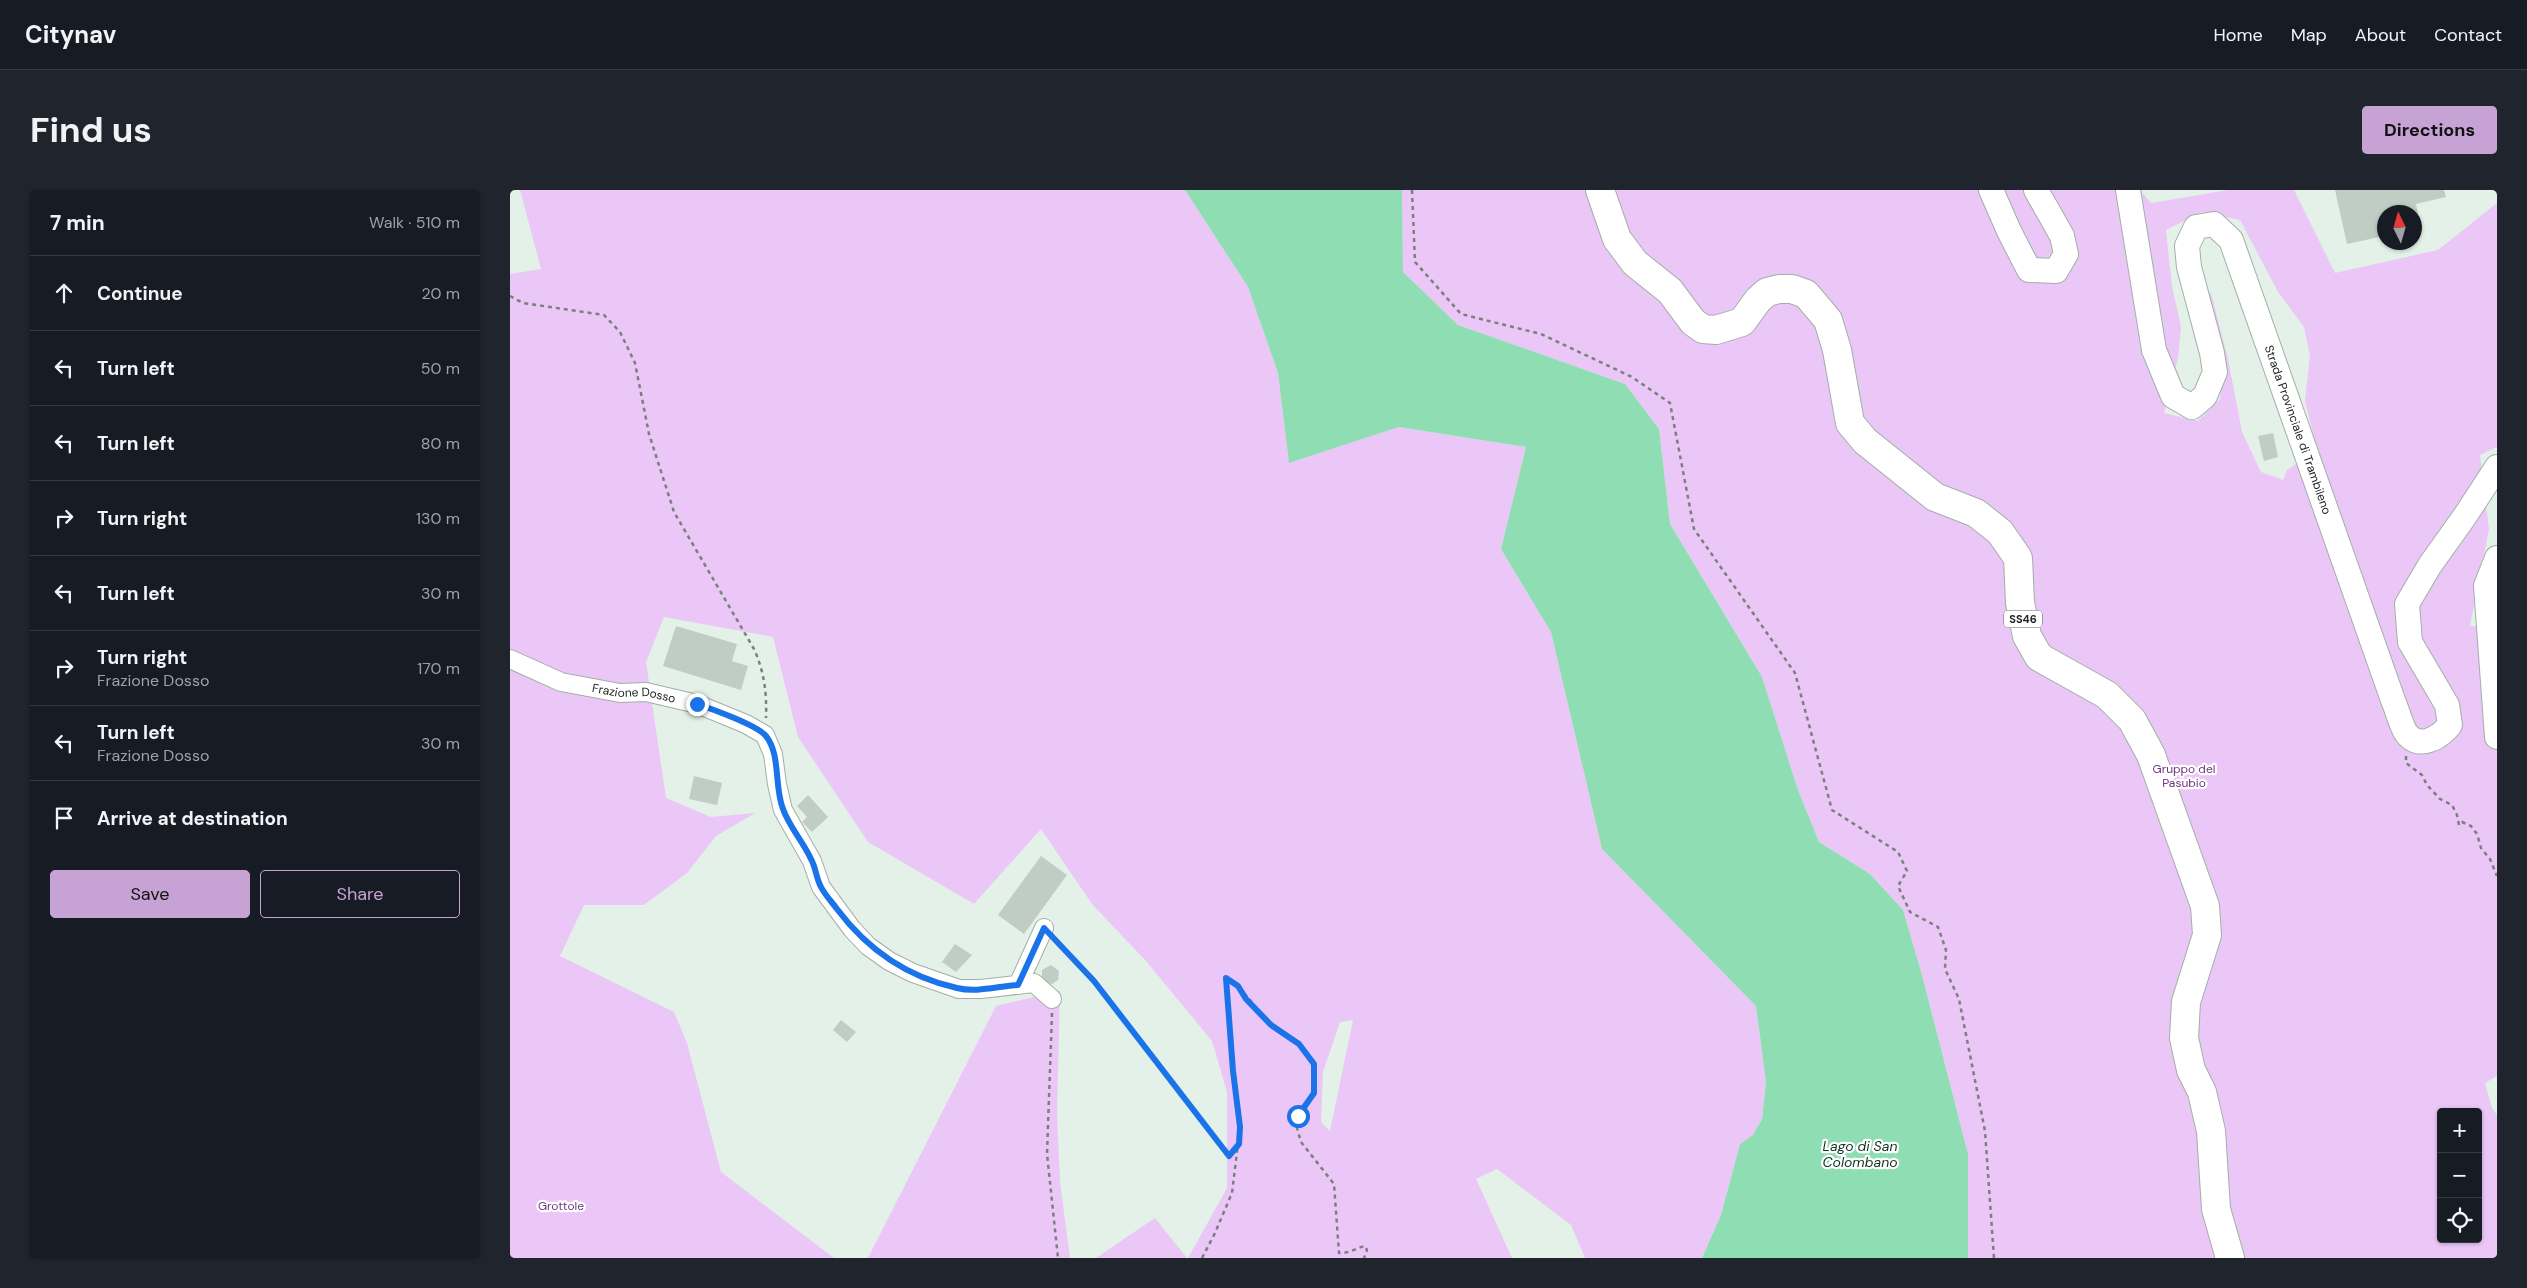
<!DOCTYPE html>
<meta charset="utf-8">
<style>
body{margin:0;font-family:"DM Sans",sans-serif;background:#20242c;color:#f1f3f6}
.controls{position:absolute;right:15px;bottom:15px;display:grid;overflow:hidden;border-radius:5px;box-shadow:0 1px 4px #0004}
.controls button{width:45px;height:45px;display:grid;place-items:center;padding:0;border:0;border-bottom:1px solid #363941;background:#171b24;color:#f1f3f6;font:25px sans-serif}
.compass{position:absolute;left:1867px;top:15px;width:45px;height:45px;border-radius:50%;background:#171b24;box-shadow:0 1px 4px #0004;rotate:355deg}
.stop{position:absolute;width:15px;height:15px;margin:-11px;border:4px solid #1a73e8;border-radius:50%;background:#fff}
.stop.end{background:#1a73e8;border-color:#fff;box-shadow:0 1px 5px #0008}
.list{margin:0;padding:0;list-style:none}
h2{display:flex;justify-content:space-between;align-items:center;height:65px;margin:0;padding:0 20px;font-size:21px}
h2 small{font-size:16px;font-weight:400;color:#9ea1a6}
.list li{display:grid;grid-template-columns:32px 1fr auto;gap:15px;align-items:center;box-sizing:border-box;height:75px;padding:0 20px;border-top:1px solid #363941}
.list b{display:block;font-size:19px;white-space:nowrap}
.list p{margin:0;font-size:16px;white-space:nowrap;color:#9ea1a6}
.list em{font-size:16px;font-style:normal;color:#9ea1a6}
.actions{display:flex;gap:10px;padding:15px 20px}
.actions a{flex:1;padding:11px 0;border:1px solid #c7a2d5;border-radius:5px;text-align:center;font-size:18px;color:#c7a2d5}
.actions .main{background:#c7a2d5;color:#111}
.icon{flex:none;width:28px;height:28px;fill:none;stroke:currentColor;stroke-width:2;stroke-linecap:round;stroke-linejoin:round}
.map{position:relative;flex:none;width:1987px;height:1068px;overflow:hidden;border-radius:5px}
header{display:flex;align-items:center;gap:30px;box-sizing:border-box;height:70px;padding:0 25px;background:#171b24;border-bottom:1px solid #363941}
header strong{font-size:24px}
nav{display:flex;gap:28px;margin-inline-start:auto;font-size:18px}
.intro{display:flex;align-items:center;justify-content:space-between;box-sizing:border-box;height:120px;padding:0 30px}
h1{margin:0;font-size:35px}
.button{padding:12px 22px;border-radius:5px;background:#c7a2d5;color:#111;font-size:18px;font-weight:700}
main{display:flex;gap:30px;padding:0 30px}
aside{flex:1;background:#171b24;border-radius:5px;box-shadow:0 1px 4px #0004}
.map>svg:first-child{display:block}
.green{fill:#ebc7f7;fill-rule:evenodd}
.water{fill:#8fddb2}
.building{fill:#bfcdc4}
.lines{fill:none;stroke-linecap:round;stroke-linejoin:round}
.street-casing{stroke:#a2afa7;stroke-width:20}
.secondary-casing{stroke:#a2afa7;stroke-width:26}
.primary-casing{stroke:#a2afa7;stroke-width:30}
.path{stroke:#78817b;stroke-width:2.5;stroke-dasharray:4 4;stroke-linecap:butt}
.street{stroke:#fff;stroke-width:18}
.secondary{stroke:#fff;stroke-width:24}
.primary{stroke:#fff;stroke-width:28}
.route{stroke:#1a73e8;stroke-width:6}
.labels{text-anchor:middle;dominant-baseline:central;stroke-width:4.5;stroke-linejoin:round;paint-order:stroke}
.shield{fill:#fff;stroke:#636664;stroke-width:1}
.shield-label{font-size:11px;font-weight:bold;fill:#202522}
.street-label{font-size:12px;fill:#202522;stroke:#fff}
.park-label{font-size:12px;fill:#6d357d;stroke:#fff}
.water-label{font-size:14px;font-style:italic;fill:#113422;stroke:#fff}
</style>
<header>
<strong>Citynav</strong>
<nav><a>Home</a><a>Map</a><a>About</a><a>Contact</a></nav>
</header>
<div class="intro"><h1>Find us</h1><a class="button">Directions</a></div>
<main>
<aside>
<h2>7 min<small>Walk · 510 m</small></h2>
<ul class="list">
<li><svg class="icon" aria-label="ahead" viewBox="0 0 24 24"><path d="M12 20V5M6 11l6-6 6 6"/></svg><div><b>Continue</b></div><em>20 m</em></li>
<li><svg class="icon" aria-label="left" viewBox="0 0 24 24"><path d="M17 20v-9H6M10 6l-5 5 5 5"/></svg><div><b>Turn left</b></div><em>50 m</em></li>
<li><svg class="icon" aria-label="left" viewBox="0 0 24 24"><path d="M17 20v-9H6M10 6l-5 5 5 5"/></svg><div><b>Turn left</b></div><em>80 m</em></li>
<li><svg class="icon" aria-label="right" viewBox="0 0 24 24"><path d="M7 20v-9h11M14 6l5 5-5 5"/></svg><div><b>Turn right</b></div><em>130 m</em></li>
<li><svg class="icon" aria-label="left" viewBox="0 0 24 24"><path d="M17 20v-9H6M10 6l-5 5 5 5"/></svg><div><b>Turn left</b></div><em>30 m</em></li>
<li><svg class="icon" aria-label="right" viewBox="0 0 24 24"><path d="M7 20v-9h11M14 6l5 5-5 5"/></svg><div><b>Turn right</b><p>Frazione Dosso</p></div><em>170 m</em></li>
<li><svg class="icon" aria-label="left" viewBox="0 0 24 24"><path d="M17 20v-9H6M10 6l-5 5 5 5"/></svg><div><b>Turn left</b><p>Frazione Dosso</p></div><em>30 m</em></li>
<li><svg class="icon" aria-label="arrive" viewBox="0 0 24 24"><path d="M6 21V4h12l-3 4 3 4H6"/></svg><div><b>Arrive at destination</b></div></li>
</ul>
<div class="actions"><a class="main">Save</a><a>Share</a></div>
</aside>
<div class="map">
<svg width="1987" height="1068" viewBox="0 0 1987 1068">
<rect width="100%" height="100%" fill="#e3f1e8"/>
<g class="green">
<path d="M 10,0 L 675,0 L 738,97 L 768,183 L 779,273 L 889,237 L 1016,257 L 991,359 L 1041,442 L 1092,659 L 1246,816 L 1256,892 L 1252,929 L 1243,945 L 1230,954 L 1211,1025 L 1192,1068 L 1075,1068 L 1061,1035 L 987,979 L 966,989 L 1002,1068 L 678,1068 L 717,998 L 717,902 L 702,851 L 636,771 L 582,714 L 531,639 L 464,714 L 358,652 L 288,547 L 263,447 L 154,427 L 136,472 L 156,608 L 201,627 L 245,623 L 206,646 L 177,683 L 134,715 L 74,715 L 50,766 L 164,822 L 177,853 L 211,982 L 324,1068 L 0,1068 L 0,84 L 31,79 ZM 843,830 L 820,941 L 811,932 L 813,882 L 830,832 Z"/>
<path d="M 892,0 L 1630,0 L 1641,13 L 1718,0 L 1784,0 L 1825,83 L 1928,60 L 1987,13 L 1987,257 L 1970,265 L 1979,339 L 1960,436 L 1987,437 L 1987,886 L 1975,893 L 1982,918 L 1987,925 L 1987,1068 L 1458,1068 L 1458,964 L 1412,785 L 1393,720 L 1360,684 L 1309,652 L 1288,600 L 1252,487 L 1160,334 L 1149,239 L 1115,194 L 948,135 L 893,82 ZM 1692,22 L 1730,30 L 1768,102 L 1794,137 L 1800,166 L 1795,211 L 1807,260 L 1777,280 L 1773,290 L 1751,282 L 1732,242 L 1718,169 L 1701,103 L 1696,105 L 1712,188 L 1710,209 L 1688,231 L 1654,223 L 1668,168 L 1671,137 L 1662,96 L 1656,40 ZM 1931,922 L 1968,922 L 1968,1049 L 1931,1049 Z"/>
<path d="M 550,801 L 547,923 L 550,992 L 560,1068 L 358,1068 L 486,816 Z"/>
<path d="M 645,1028 L 677,1068 L 586,1068 Z"/>
</g>
<path class="water" d="M 675,0 L 892,0 L 893,82 L 948,135 L 1115,194 L 1149,239 L 1160,334 L 1252,487 L 1288,600 L 1309,652 L 1360,684 L 1393,720 L 1412,785 L 1458,964 L 1458,1068 L 1192,1068 L 1211,1025 L 1230,954 L 1243,945 L 1252,929 L 1256,892 L 1246,816 L 1092,659 L 1041,442 L 991,359 L 1016,257 L 889,237 L 779,273 L 768,183 L 738,97 Z"/>
<g class="building">
<path d="M 1825,0 L 1934,0 L 1936,7 L 1906,14 L 1911,37 L 1904,39 L 1904,22 L 1874,22 L 1874,46 L 1837,54 Z"/>
<path d="M 1763,243 L 1768,267 L 1754,271 L 1748,246 Z"/>
<path d="M 166,436 L 227,454 L 222,471 L 238,476 L 231,500 L 153,476 Z"/>
<path d="M 184,586 L 212,593 L 207,615 L 179,609 Z"/>
<path d="M 298,605 L 318,627 L 302,642 L 292,632 L 297,627 L 287,616 Z"/>
<path d="M 531,666 L 557,685 L 514,744 L 488,725 Z"/>
<path d="M 445,754 L 462,765 L 446,782 L 432,772 Z"/>
<path d="M 541,775 L 549,781 L 548,790 L 542,794 L 532,791 L 532,780 Z"/>
<path d="M 331,830 L 346,842 L 337,852 L 323,840 Z"/>
</g>
<g class="lines">
<g class="street-casing">
<g id="street">
<path id="s1" d="M 0,469 L 51,492 L 110,503 L 136,502 L 187,514 L 236,534 L 255,545 L 263,564 L 267,594 L 273,620 L 302,671 L 311,697 L 342,739 L 358,756 L 379,771 L 403,783 L 449,799 L 471,799 L 524,793 L 542,809"/>
<path d="M 508,795 L 534,738"/>
</g>
</g>
<g class="secondary-casing">
<g id="secondary">
<path d="M 1481,0 L 1499,41 L 1519,80 L 1546,81 L 1556,64 L 1552,46 L 1526,0"/>
<path id="s2" d="M 1618,0 L 1644,160 L 1663,206 L 1682,217 L 1695,206 L 1705,182 L 1702,163 L 1679,77 L 1677,56 L 1686,37 L 1704,34 L 1721,50 L 1884,513 C 1888,522 1891,535 1896,543 C 1909,561 1930,547 1940,535 L 1937,515 L 1900,452 L 1897,414 L 1920,375 L 1955,326 L 1987,277"/>
<path d="M 1987,368 L 1976,396 L 1987,547"/>
</g>
</g>
<g class="primary-casing">
<path id="primary" d="M 1090,0 L 1107,49 L 1125,73 L 1160,101 L 1183,132 L 1193,139 L 1206,140 L 1232,132 L 1248,110 L 1257,102 L 1269,99 L 1282,99 L 1296,104 L 1318,130 L 1327,160 L 1340,233 L 1355,251 L 1425,307 L 1466,323 L 1490,342 L 1508,368 L 1510,413 L 1517,446 L 1529,467 L 1597,505 L 1622,530 L 1641,565 L 1695,716 L 1697,745 L 1676,812 L 1674,848 L 1681,880 L 1692,902 L 1701,941 L 1706,1019 L 1720,1068"/>
</g>
<g class="path">
<path d="M 902,0 L 905,72 L 951,124 L 1031,144 L 1122,187 L 1160,213 L 1184,339 L 1285,483 L 1322,620 L 1388,662 L 1397,681 L 1388,696 L 1400,722 L 1428,737 L 1436,760 L 1435,779 L 1449,809 L 1475,941 L 1484,1068"/>
<path d="M 0,106 L 13,113 L 94,125 L 110,142 L 125,173 L 139,244 L 164,322 L 244,459 C 254,481 257,503 256,528"/>
<path d="M 1896,566 L 1896,573 L 1912,585 L 1917,595 L 1930,609 L 1942,615 L 1947,625 L 1949,635 L 1952,632 L 1961,636 L 1967,644 L 1971,658 L 1980,669 L 1987,686"/>
<path d="M 545,750 L 584,791 L 719,966 L 729,955"/>
<path d="M 716,788 L 728,796 L 761,835 L 789,854 L 804,874 L 804,903 L 788,926 L 787,938 L 791,952 L 824,994 L 829,1063 C 838,1064 846,1058 855,1056 L 857,1060 L 854,1068"/>
<path d="M 542,823 L 537,964 L 548,1068"/>
<path d="M 692,1068 L 705,1043 L 722,1003 L 730,937 L 723,881 L 716,788"/>
</g>
<use href="#street" class="street"/>
<use href="#secondary" class="secondary"/>
<use href="#primary" class="primary"/>
</g>
<g class="lines">
<path class="route" d="M 187,514 C 202,519 247,535 256,546 C 271,565 264,597 273,619 C 279,636 293,652 301,669 C 306,678 306,688 311,697 C 315,705 322,712 327,719 C 357,759 397,787 447,798 C 467,803 488,796 508,795 L 534,738 L 584,791 L 719,966 L 729,954 L 730,937 L 723,881 L 716,788 L 728,796 L 736,809 L 761,835 L 789,854 L 804,874 L 804,903 L 788,926"/>
</g>
<g class="labels">
<rect class="shield" x="1494" y="420.5" width="38" height="17" rx="4"/>
<g class="shield-label">
<text x="1513" y="429">SS46</text>
</g>
<g class="street-label">
<text stroke="none"><textPath href="#s2" startOffset="670">Strada Provinciale di Trambileno</textPath></text>
<text stroke="none"><textPath href="#s1" startOffset="130">Frazione Dosso</textPath></text>
</g>
<g class="park-label">
<text x="1674" y="579">Gruppo del<tspan x="1674" dy="14">Pasubio</tspan></text>
<text x="51" y="1016">Grottole</text>
</g>
<g class="water-label">
<text x="1350" y="956">Lago di San<tspan x="1350" dy="16">Colombano</tspan></text>
</g>
</g>
</svg>
<div class="controls">
<button>+</button>
<button>−</button>
<button><svg class="icon" aria-label="locate" viewBox="0 0 24 24"><circle cx="12" cy="12" r="6"/><path d="M12 2v4M12 18v4M2 12h4M18 12h4"/></svg></button>
</div>
<svg class="compass" viewBox="-18 -18 36 36"><path d="M0-13l5 13h-10z" fill="#e53935"/><path d="M0 13l5-13h-10z" fill="#9ea1a6"/></svg>
<div class="stop" style="left:788px;top:926px"></div>
<div class="stop end" style="left:187px;top:514px"></div>
</div>
</main>
